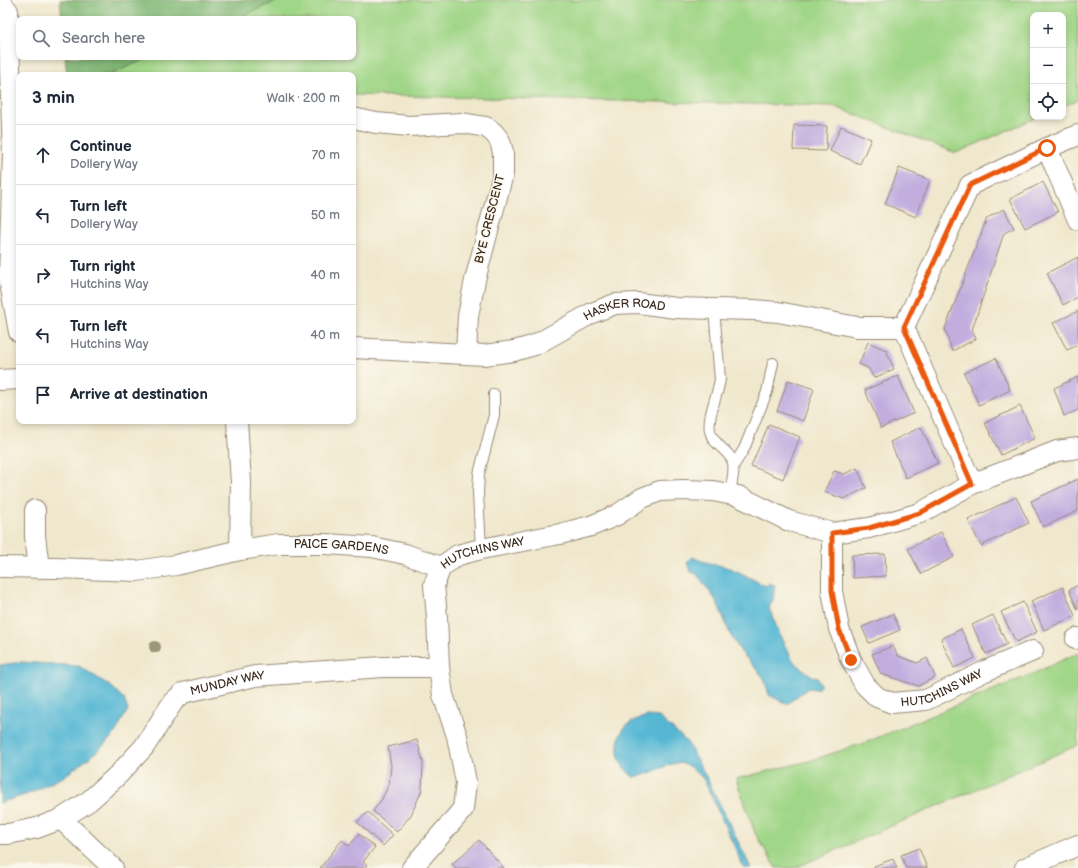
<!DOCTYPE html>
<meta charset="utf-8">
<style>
body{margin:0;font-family:"Balsamiq Sans",sans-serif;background:#f2f2f3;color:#1f2937}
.controls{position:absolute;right:12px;top:12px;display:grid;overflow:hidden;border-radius:8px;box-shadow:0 2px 6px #0003}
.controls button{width:36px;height:36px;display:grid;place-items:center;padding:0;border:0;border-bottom:1px solid #e0e1e3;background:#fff;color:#1f2937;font:20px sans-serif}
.stop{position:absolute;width:12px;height:12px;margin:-9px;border:3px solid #ea580c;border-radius:50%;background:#fff}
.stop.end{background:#ea580c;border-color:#fff;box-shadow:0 1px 4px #0008}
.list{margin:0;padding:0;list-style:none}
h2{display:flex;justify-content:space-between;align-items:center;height:52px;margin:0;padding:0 16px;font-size:17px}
h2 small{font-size:13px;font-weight:400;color:#747a83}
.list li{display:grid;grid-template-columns:26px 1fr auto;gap:12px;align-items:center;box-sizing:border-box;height:60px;padding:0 16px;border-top:1px solid #e0e1e3}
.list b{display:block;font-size:15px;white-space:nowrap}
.list p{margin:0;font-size:13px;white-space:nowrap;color:#747a83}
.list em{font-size:13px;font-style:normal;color:#747a83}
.icon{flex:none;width:22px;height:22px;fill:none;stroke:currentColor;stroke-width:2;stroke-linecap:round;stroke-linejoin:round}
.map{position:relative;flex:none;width:1078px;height:868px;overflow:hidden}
.search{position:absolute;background:#fff;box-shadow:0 2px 6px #0003;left:16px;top:16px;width:340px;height:44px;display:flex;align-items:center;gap:10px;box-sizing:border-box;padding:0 14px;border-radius:8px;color:#747a83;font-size:15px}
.panel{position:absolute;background:#fff;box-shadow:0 2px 6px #0003;left:16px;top:72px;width:340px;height:352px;border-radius:8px}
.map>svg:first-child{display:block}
.green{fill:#a0d687;stroke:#6e8052}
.forest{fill:#80b774;stroke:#5e7049}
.water{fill:#55b7d4;stroke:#487079}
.building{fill:#c1aedf}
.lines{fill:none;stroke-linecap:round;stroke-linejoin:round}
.lane-casing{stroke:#968976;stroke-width:12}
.street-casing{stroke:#968976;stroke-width:22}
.lane{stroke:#fff;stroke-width:10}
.street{stroke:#fff;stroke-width:20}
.tree{fill:#9a977b}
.route{stroke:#ea580c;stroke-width:5}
.labels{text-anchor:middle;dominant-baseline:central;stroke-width:3;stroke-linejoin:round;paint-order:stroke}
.street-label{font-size:12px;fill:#3b2a1e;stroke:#fbf7ec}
</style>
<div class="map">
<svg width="1078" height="868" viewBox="0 0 1078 868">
<rect width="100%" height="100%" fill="#fbf7ec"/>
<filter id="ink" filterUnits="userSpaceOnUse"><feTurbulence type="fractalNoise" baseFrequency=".025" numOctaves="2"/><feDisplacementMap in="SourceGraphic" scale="8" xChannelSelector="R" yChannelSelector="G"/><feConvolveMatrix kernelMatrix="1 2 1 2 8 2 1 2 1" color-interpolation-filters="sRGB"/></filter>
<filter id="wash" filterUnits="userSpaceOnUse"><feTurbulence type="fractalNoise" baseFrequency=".012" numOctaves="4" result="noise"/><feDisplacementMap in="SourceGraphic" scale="16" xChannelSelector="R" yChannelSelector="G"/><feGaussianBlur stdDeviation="0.9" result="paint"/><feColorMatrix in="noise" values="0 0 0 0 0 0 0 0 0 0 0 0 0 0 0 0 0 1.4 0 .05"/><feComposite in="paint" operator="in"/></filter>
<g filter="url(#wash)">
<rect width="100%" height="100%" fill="#f0e8cd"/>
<g class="green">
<path d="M 279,0 L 1078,0 L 1078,100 L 1063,106 L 1063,15 L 1033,15 L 1033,117 L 1038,117 L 956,153 L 833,106 L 353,95 L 353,75 L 109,75 L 150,57 L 353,57 L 353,19 L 236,19 Z"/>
<path d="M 1078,653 L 1078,745 L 795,868 L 776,868 L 755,833 L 736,779 L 809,761 L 867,742 L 1032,674 Z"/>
</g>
<g class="forest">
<path d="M 60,0 L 279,0 L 236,19 L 62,19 Z"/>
<path d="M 65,57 L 150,57 L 109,75 L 67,75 Z"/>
</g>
<g class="water">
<path d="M 693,557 C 705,564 719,564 732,569 C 743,573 755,581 766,586 L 769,583 L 775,585 L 773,600 L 769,608 L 782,640 L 794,662 L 812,676 L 817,677 L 821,685 L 817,689 L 808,688 L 787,704 L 769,695 L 764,678 L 741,652 L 731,636 L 717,602 L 697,574 L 690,572 L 687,562 Z"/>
<path d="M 22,662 L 79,666 L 112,687 L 124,699 L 128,710 L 114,735 L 93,755 L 63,777 L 28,794 L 0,803 L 0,665 Z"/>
<path d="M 648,716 L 659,717 L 687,742 L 708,780 L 751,868 L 744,868 L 704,780 C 676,746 665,774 633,777 C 621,766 617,760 618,744 C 620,726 632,720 648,716 Z"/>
</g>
<g id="blocks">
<g class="building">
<path d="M 794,125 L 827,126 L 826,151 L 793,150 Z"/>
<path d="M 841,126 L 871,139 L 860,164 L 830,151 Z"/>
<path d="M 899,168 L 930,180 L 916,217 L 885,204 Z"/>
<path d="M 1043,182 L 1058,212 L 1025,228 L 1010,199 Z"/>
<path d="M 1004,209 L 1014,228 L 1004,233 L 972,330 L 976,339 L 952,351 L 945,329 L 987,218 Z"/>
<path d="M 1078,257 L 1078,297 L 1063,305 L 1047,273 Z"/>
<path d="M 1078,311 L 1078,345 L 1067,350 L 1053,323 Z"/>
<path d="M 868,342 L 886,350 L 894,369 L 874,378 L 868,368 L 859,364 Z"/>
<path d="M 996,358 L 1010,390 L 979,405 L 964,373 Z"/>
<path d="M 898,376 L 914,413 L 881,428 L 865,390 Z"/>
<path d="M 1078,377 L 1078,410 L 1064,416 L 1054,388 Z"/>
<path d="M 788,380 L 814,389 L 803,421 L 777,411 Z"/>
<path d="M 1020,406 L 1035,438 L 1001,455 L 985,423 Z"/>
<path d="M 769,424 L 800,437 L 783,479 L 751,466 Z"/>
<path d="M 921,427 L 938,463 L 906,478 L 890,442 Z"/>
<path d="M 857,468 L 866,488 L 844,499 L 824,492 L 834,471 L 844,474 Z"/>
<path d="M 1078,479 L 1078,511 L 1043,527 L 1031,501 Z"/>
<path d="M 1016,497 L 1029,523 L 981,546 L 968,520 Z"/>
<path d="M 941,532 L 954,557 L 921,574 L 908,549 Z"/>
<path d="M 885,554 L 886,576 L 853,578 L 852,555 Z"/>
<path d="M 1078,585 L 1078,610 L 1069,590 Z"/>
<path d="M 1063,587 L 1075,616 L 1044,630 L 1031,601 Z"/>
<path d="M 1023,602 L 1037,632 L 1016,642 L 1001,612 Z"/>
<path d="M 893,614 L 900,630 L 869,643 L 862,627 Z"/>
<path d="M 993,615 L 1007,644 L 986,654 L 972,625 Z"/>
<path d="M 961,629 L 975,658 L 954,668 L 941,639 Z"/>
<path d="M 893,646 L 898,656 L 917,663 L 927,658 L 935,677 L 918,686 L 881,674 L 872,654 Z"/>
<path d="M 417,740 L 423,762 L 422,790 L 411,815 L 397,832 L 373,811 L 382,799 L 389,784 L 391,766 L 388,747 Z"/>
<path d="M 368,812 L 393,835 L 383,846 L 357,822 Z"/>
<path d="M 359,834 L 375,847 L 363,862 L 367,865 L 365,868 L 320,868 L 342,840 L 349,846 Z"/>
<path d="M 479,840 L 504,868 L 456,868 L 452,864 Z"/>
<path d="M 919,848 L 927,868 L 906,868 L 901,855 Z"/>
<path d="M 893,859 L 897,868 L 875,868 L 874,866 Z"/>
</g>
</g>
</g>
<g filter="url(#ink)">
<use href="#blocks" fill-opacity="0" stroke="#968976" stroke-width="1"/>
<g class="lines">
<g class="lane-casing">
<g id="lane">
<path d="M 714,309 L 720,379 C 718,395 707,416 710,431 C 713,446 730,450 733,463 C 735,472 731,485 730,494"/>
<path d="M 734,465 L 744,449 L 767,392 L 773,363"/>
<path d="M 481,549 L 478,493 L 479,474 L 494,415 L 494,394"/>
</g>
</g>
<g class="street-casing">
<g id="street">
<path d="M 0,2 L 8,11 L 13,154 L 9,278 L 19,332"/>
<path d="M 353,118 L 376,123 L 409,126 L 462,123 L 486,127 L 494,133 L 500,141 L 503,152 L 503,174 L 475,280 L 468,316 L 466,354"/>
<path d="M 1047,148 L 1078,220"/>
<path id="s1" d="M 353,348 L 484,355 L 514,351 L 535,345 L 592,313 L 615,304 L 638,303 L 676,308 L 754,310 L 778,312 L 857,327 L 904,327"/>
<path d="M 0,380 L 19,379"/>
<path d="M 237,421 L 241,482 L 240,550"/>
<path d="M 972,484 L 904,327 L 970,185 L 1047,148 L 1078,135"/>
<path d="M 35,510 L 35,536 L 39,568"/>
<path id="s2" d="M 832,533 L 832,591 L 839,629 L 851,660 L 865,685 L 877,697 L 892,703 L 926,700 L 985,671 L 1033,651"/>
<path id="s3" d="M 0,567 L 55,568 L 137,571 L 176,565 L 240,550 L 279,544 L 326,544 L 372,547 L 405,554 L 441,567"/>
<path d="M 1076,639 L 1078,638"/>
<path d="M 61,819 L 113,868"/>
<path id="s4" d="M 0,834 L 8,834 L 37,828 L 61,819 L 89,801 L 119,774 L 144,747 L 173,702 L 183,693 L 255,676 L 383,667 L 439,667"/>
<path id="s5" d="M 412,868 L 463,809 L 466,782 L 457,736 L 443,695 L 439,667 L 437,617 L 434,585 L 441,567 L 458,555 L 481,549 L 560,534 L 591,526 L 617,515 L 642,498 L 660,491 L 683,490 L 713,491 L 738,496 L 789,521 L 832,533 L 869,528 L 920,513 L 972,484 L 1057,451 L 1078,448"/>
<path d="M 1025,868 L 1078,845"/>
</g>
</g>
<use href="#lane" class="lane"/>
<use href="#street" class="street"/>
</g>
<circle class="tree" cx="155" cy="647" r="6"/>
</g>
<g class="lines" filter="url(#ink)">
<path class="route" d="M 851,660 L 839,629 L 832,591 L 832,533 L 869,528 L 920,513 L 972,484 L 904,327 L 970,185 L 1047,148"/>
</g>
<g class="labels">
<g class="street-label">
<text transform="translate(490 219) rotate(-76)">BYE CRESCENT</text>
<text stroke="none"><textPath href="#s1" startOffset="282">HASKER ROAD</textPath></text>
<text stroke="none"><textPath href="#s3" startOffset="344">PAICE GARDENS</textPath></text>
<text stroke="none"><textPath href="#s5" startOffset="370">HUTCHINS WAY</textPath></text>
<text stroke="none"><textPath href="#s4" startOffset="286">MUNDAY WAY</textPath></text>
<text stroke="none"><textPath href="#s2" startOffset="244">HUTCHINS WAY</textPath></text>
</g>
</g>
</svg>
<div class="controls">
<button>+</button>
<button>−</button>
<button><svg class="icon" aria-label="locate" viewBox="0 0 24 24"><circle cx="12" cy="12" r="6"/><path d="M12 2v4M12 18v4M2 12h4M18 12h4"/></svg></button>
</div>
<div class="stop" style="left:1047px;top:148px"></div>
<div class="stop end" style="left:851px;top:660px"></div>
<div class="search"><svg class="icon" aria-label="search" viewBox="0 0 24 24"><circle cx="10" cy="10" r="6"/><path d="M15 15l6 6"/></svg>Search here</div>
<section class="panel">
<h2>3 min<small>Walk · 200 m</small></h2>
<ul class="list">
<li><svg class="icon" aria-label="ahead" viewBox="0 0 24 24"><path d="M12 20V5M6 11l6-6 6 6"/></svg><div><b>Continue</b><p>Dollery Way</p></div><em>70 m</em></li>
<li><svg class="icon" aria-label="left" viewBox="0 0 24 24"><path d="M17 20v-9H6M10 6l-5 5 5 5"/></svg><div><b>Turn left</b><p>Dollery Way</p></div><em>50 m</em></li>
<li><svg class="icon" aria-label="right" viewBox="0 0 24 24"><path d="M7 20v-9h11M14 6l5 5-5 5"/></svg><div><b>Turn right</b><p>Hutchins Way</p></div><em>40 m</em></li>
<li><svg class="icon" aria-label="left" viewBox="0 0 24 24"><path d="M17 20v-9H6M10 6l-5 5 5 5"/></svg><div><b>Turn left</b><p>Hutchins Way</p></div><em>40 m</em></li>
<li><svg class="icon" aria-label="arrive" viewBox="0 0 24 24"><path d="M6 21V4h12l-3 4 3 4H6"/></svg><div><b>Arrive at destination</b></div></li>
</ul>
</section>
</div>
